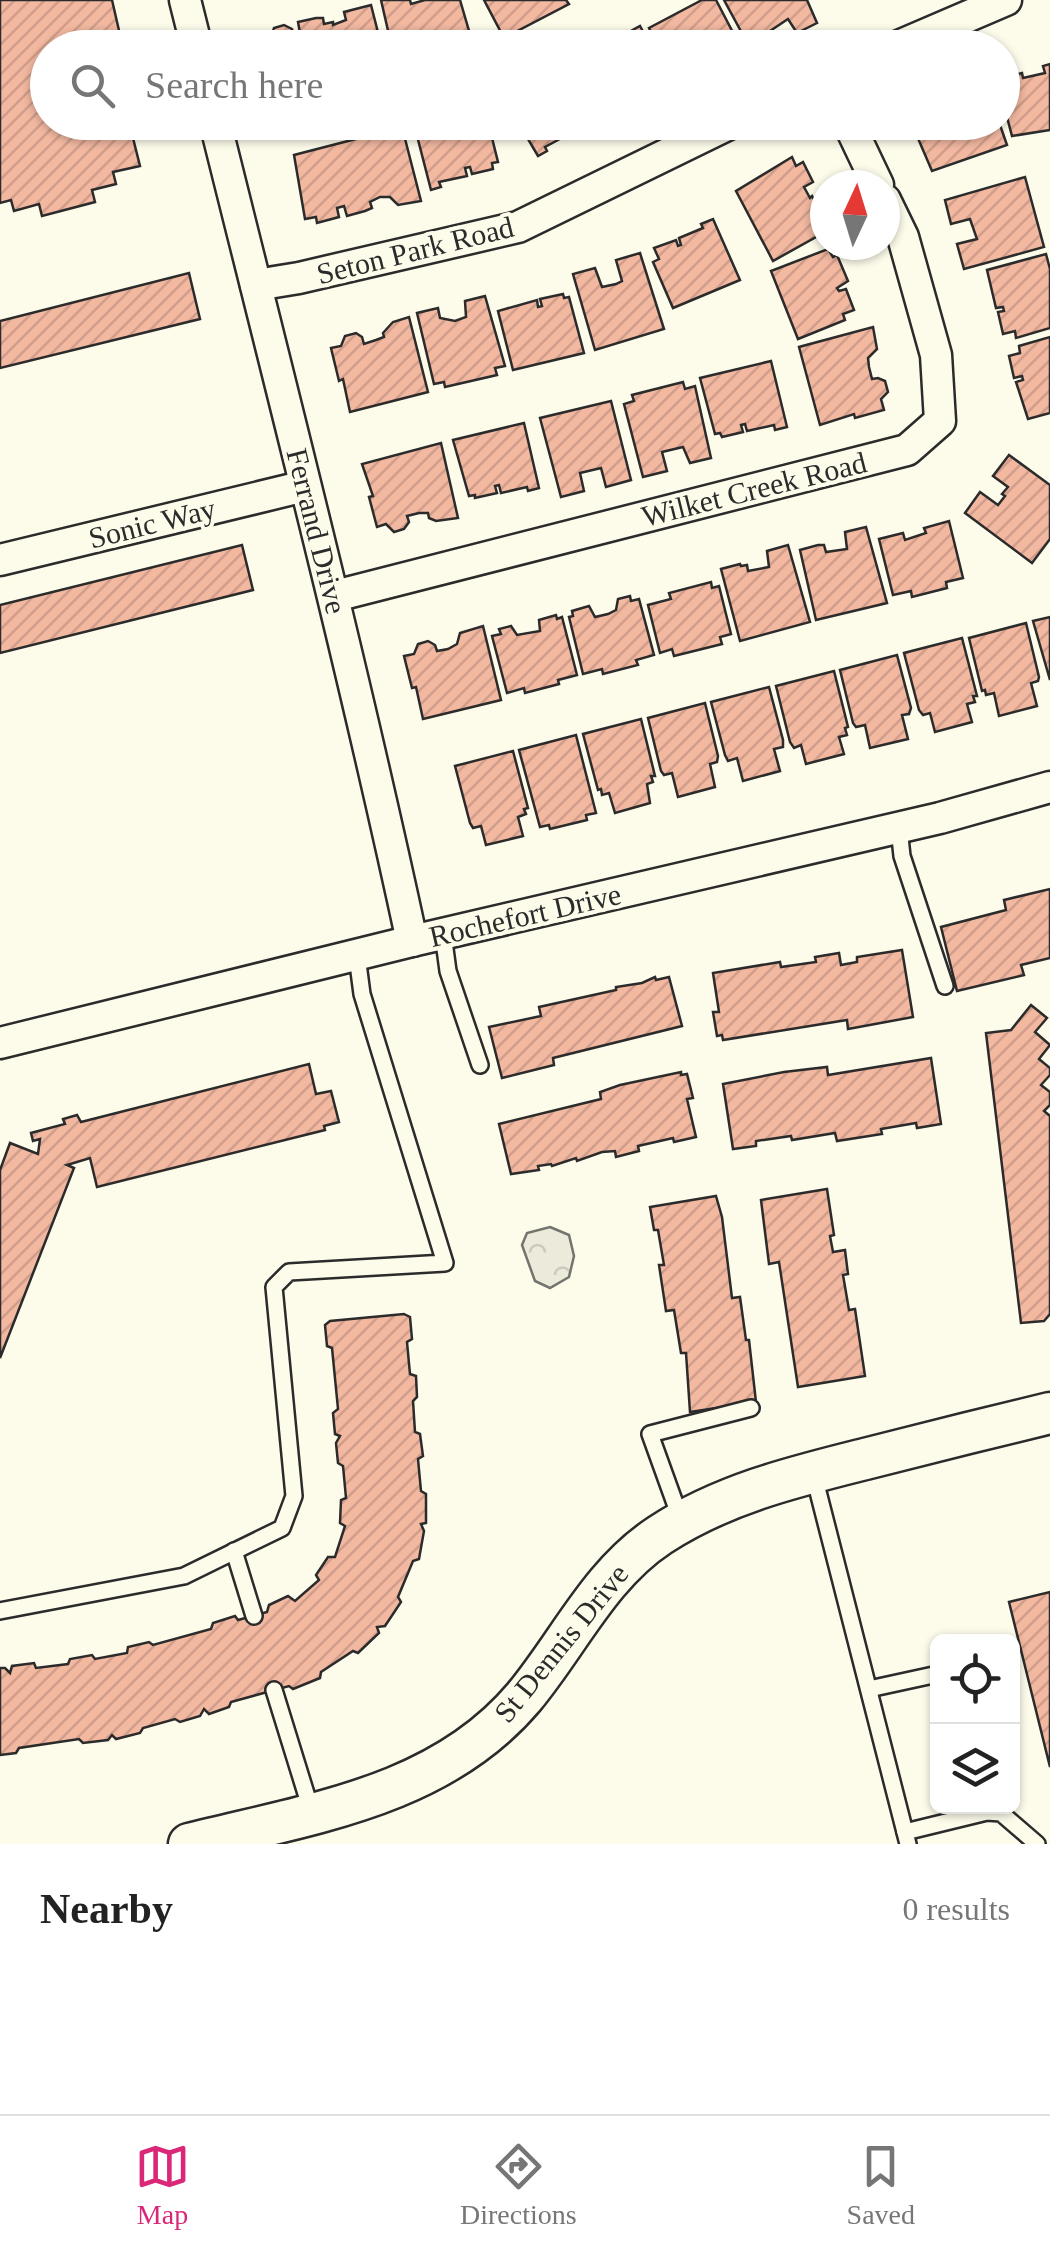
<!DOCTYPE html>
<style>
body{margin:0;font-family:Georgia,serif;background:#f6f6f6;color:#222}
.controls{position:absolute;right:30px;bottom:30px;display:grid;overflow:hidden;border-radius:15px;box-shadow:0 2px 8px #0004}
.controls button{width:90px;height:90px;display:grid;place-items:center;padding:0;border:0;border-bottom:2px solid #e0e0e0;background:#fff;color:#222;font:50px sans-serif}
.compass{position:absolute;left:810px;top:170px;width:90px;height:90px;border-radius:50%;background:#fff;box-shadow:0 2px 8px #0004;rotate:4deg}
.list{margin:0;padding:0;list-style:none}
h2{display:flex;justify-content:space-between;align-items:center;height:130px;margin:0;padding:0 40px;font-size:42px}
h2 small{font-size:32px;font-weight:400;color:#767676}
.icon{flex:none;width:55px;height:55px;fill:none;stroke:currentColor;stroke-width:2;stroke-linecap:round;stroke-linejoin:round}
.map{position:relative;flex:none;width:1050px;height:1844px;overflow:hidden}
.search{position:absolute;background:#fff;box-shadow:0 2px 8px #0004;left:30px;right:30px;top:30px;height:110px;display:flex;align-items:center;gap:25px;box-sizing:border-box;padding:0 35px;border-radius:55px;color:#767676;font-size:38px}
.sheet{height:270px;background:#fff}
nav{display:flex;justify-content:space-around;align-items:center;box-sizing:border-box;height:140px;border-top:2px solid #e0e0e0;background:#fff;font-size:28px;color:#767676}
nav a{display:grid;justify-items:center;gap:5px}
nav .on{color:#db2777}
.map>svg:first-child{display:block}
.park{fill:url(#park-crowns);stroke:#74746e;stroke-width:2.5}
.building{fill:url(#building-hatch);stroke:#2b2b2b;stroke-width:2.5}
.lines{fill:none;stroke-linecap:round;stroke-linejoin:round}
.lane-casing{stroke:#2b2b2b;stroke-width:20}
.street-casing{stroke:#2b2b2b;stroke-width:35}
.secondary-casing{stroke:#2b2b2b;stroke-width:45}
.lane{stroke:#fdfbea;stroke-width:15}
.street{stroke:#fdfbea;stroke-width:30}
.secondary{stroke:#fdfbea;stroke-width:40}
.labels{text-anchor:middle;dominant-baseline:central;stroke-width:8;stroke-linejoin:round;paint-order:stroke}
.street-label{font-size:30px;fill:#2b2b2b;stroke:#fdfbea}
</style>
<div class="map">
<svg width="1050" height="1844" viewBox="0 0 1050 1844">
<defs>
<pattern id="park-crowns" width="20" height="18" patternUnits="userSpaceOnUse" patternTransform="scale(2.5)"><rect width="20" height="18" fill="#ecebdb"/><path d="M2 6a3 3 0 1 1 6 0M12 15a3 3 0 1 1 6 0" fill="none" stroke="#cbcabc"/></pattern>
<pattern id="building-hatch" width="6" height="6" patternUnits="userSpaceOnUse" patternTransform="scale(2.5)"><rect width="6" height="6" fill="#f2b8a0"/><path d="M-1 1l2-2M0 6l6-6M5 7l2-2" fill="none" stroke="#d09e8a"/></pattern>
</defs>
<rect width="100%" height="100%" fill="#fdfbea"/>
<path class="park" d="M 550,1227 L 569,1235 L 574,1256 L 569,1277 L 550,1288 L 535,1281 L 522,1245 L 527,1233 Z"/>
<g class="building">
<path d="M 0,0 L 112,0 L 123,48 L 48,48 L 48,122 L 142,122 L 145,134 L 133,138 L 140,166 L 113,172 L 116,184 L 92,190 L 95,202 L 42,216 L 39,204 L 14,211 L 11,200 L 0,203 Z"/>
<path d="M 381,0 L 410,0 L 411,4 L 425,0 L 460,0 L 474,48 L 392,48 Z"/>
<path d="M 484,0 L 566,0 L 569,4 L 504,38 Z"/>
<path d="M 702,0 L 716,0 L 740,46 L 659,48 L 649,28 Z"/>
<path d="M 724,0 L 807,0 L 817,23 L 797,33 L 788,19 L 770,31 L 774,45 L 750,48 Z"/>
<path d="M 371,5 L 382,48 L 262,48 L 260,39 L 271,37 L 274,28 L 284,25 L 292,29 L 293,34 L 300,33 L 298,22 L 316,18 L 323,18 L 324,24 L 333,22 L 333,25 L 346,20 L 344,12 Z"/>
<path d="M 640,26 L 652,48 L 600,48 Z"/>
<path d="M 1050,64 L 1050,130 L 1012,136 L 1002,98 L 1002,78 L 1022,73 L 1023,78 L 1045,73 L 1043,66 Z"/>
<path d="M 420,122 L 488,122 L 498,162 L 492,163 L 493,169 L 472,174 L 470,167 L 465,168 L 467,176 L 439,182 L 441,187 L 431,190 L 414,124 Z"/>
<path d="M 518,122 L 591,122 L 573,132 L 570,126 L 566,128 L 569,134 L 545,147 L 547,151 L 538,156 Z"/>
<path d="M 911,122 L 999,122 L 1007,145 L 932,171 Z"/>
<path d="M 402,127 L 421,201 L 398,205 L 390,197 L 380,197 L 370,202 L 372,208 L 365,211 L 347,216 L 344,206 L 337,208 L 339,217 L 317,223 L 316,217 L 305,219 L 294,155 Z"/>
<path d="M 792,157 L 796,166 L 803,162 L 813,182 L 804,187 L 810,198 L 812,196 L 817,205 L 825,205 L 825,232 L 773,261 L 736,191 Z"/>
<path d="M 1025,177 L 1044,247 L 964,269 L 957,244 L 977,239 L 970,219 L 951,224 L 945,200 Z"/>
<path d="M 713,219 L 740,280 L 673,308 L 653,262 L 659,259 L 654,248 L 676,240 L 678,246 L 681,245 L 679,238 L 703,228 L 701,224 Z"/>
<path d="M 828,249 L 833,257 L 837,255 L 848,281 L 837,288 L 839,291 L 846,289 L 854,310 L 843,314 L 845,320 L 798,339 L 771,271 Z"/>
<path d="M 640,253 L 664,329 L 595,350 L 573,274 L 595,268 L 602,287 L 616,284 L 622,281 L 616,260 Z"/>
<path d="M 1046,254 L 1050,269 L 1050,328 L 1016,338 L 1015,331 L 1003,334 L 998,312 L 1004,311 L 1003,307 L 996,308 L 987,270 Z"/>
<path d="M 189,273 L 200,319 L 0,368 L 0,321 Z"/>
<path d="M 563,294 L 564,298 L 569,297 L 584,353 L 513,370 L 498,311 L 537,300 L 538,307 L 542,306 L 540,299 Z"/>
<path d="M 485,296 L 505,366 L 495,368 L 497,375 L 445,387 L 444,382 L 434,384 L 417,313 L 438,308 L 440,318 L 455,321 L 466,317 L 465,301 Z"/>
<path d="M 409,317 L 428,392 L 350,412 L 343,379 L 339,381 L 331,348 L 341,346 L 345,336 L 356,333 L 362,337 L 364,344 L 376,340 L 384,337 L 383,333 L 393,322 Z"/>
<path d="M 873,327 L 877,349 L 868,358 L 869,367 L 872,379 L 878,378 L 885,381 L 888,392 L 881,399 L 884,410 L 855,418 L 854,414 L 820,425 L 799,347 Z"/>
<path d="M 1050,337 L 1050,413 L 1028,419 L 1016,382 L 1023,380 L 1022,376 L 1014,378 L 1009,356 L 1020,353 L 1019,346 Z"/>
<path d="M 771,361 L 787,427 L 775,430 L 774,425 L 747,431 L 745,424 L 741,425 L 743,432 L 722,437 L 720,433 L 715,434 L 700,378 Z"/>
<path d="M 683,382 L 685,389 L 695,386 L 711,458 L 690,463 L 683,447 L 662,452 L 667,471 L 643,477 L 624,404 L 634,401 L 632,395 Z"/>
<path d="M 611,401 L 631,480 L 606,487 L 601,468 L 580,473 L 584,491 L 561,497 L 540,418 Z"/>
<path d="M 524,423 L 539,488 L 528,491 L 527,487 L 501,493 L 499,485 L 495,486 L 497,493 L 475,498 L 475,495 L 469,496 L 453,440 Z"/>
<path d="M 441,443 L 458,518 L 436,521 L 429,518 L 428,513 L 419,513 L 407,516 L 409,522 L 404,529 L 394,532 L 386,524 L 377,527 L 369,497 L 373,496 L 362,464 Z"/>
<path d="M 1009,455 L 1050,485 L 1050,539 L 1032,563 L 965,513 L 980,492 L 998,505 L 1005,496 L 1002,494 L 1008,487 L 993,476 Z"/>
<path d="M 949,521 L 963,578 L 946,582 L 947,588 L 912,597 L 911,591 L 893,595 L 879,539 L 903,533 L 905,540 L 926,533 L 924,528 Z"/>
<path d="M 866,527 L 887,603 L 816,620 L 800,550 L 818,545 L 824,545 L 826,552 L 847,549 L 845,532 Z"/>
<path d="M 242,545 L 253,590 L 0,653 L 0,605 Z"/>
<path d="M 788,545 L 810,622 L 740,641 L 721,569 L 740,564 L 741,566 L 747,565 L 748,571 L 769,567 L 767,551 Z"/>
<path d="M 711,582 L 712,588 L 719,586 L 731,634 L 720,637 L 722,644 L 674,656 L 672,649 L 660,653 L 648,605 L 671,599 L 669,593 Z"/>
<path d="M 630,596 L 631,601 L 639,599 L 654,655 L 636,660 L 638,665 L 603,674 L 602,669 L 583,674 L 569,617 L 573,616 L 572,611 L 589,606 L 595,617 L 608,614 L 616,610 L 618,599 Z"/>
<path d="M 556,615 L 557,619 L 562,617 L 577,675 L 558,680 L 559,684 L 525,693 L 524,688 L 507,693 L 492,636 L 501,634 L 499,629 L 511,626 L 517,635 L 540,631 L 539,620 Z"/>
<path d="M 1050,617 L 1050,680 L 1033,621 Z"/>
<path d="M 1026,623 L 1039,677 L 1038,681 L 1031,683 L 1037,706 L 999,716 L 994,693 L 986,695 L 985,690 L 982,691 L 969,638 Z"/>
<path d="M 483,626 L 501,700 L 423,719 L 416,687 L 412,688 L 404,656 L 414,654 L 418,644 L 428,641 L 435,645 L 437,651 L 448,649 L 457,644 L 460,633 Z"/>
<path d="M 962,638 L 977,696 L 973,696 L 975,702 L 967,704 L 972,722 L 935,732 L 930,713 L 923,715 L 919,710 L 904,653 Z"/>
<path d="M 897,655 L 911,708 L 909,714 L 902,715 L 908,739 L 870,748 L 865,725 L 856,727 L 853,723 L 840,670 Z"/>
<path d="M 834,671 L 848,727 L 845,728 L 847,735 L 839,737 L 844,754 L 806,764 L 801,745 L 794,748 L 790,742 L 776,686 Z"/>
<path d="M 769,687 L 783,740 L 783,747 L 774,749 L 780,771 L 743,781 L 737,758 L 728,761 L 725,755 L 711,702 Z"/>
<path d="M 705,703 L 718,756 L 717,762 L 710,764 L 715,787 L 678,797 L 672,773 L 664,775 L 661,771 L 648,718 Z"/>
<path d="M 641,719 L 655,776 L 651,776 L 653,782 L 647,784 L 650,803 L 615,813 L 609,793 L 602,795 L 601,789 L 598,790 L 583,734 Z"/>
<path d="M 576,735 L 596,813 L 586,815 L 587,820 L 550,829 L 549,825 L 540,827 L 519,750 Z"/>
<path d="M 513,751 L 528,808 L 524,809 L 526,814 L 518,817 L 523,836 L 486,845 L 481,826 L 473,828 L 470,823 L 455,766 Z"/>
<path d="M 1050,889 L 1050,958 L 1021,965 L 1024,975 L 957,991 L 941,927 L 1006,910 L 1004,900 Z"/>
<path d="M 902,950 L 913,1017 L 848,1029 L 847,1020 L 723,1040 L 722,1035 L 717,1036 L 713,1012 L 719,1012 L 713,973 L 780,962 L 781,967 L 816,962 L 815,957 L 839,953 L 841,965 L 857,962 L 857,957 Z"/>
<path d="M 655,977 L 656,980 L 669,977 L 682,1026 L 553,1058 L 554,1065 L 502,1078 L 489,1027 L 541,1016 L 539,1007 L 616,990 L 616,987 L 642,983 Z"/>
<path d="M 1031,1005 L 1047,1018 L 1035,1032 L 1050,1045 L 1039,1059 L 1050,1068 L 1050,1075 L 1041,1085 L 1050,1092 L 1050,1105 L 1044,1111 L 1050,1116 L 1050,1314 L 1044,1321 L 1021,1323 L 986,1033 L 1011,1030 Z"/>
<path d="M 931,1058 L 941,1124 L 917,1128 L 916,1123 L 881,1129 L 882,1134 L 837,1141 L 835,1133 L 792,1140 L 791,1136 L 756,1141 L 756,1146 L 733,1149 L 723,1084 L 784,1072 L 827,1067 L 828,1075 Z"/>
<path d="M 309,1064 L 316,1094 L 331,1091 L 339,1122 L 324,1126 L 325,1130 L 97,1187 L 90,1158 L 67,1165 L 74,1168 L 0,1358 L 0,1170 L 10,1143 L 38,1154 L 40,1139 L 33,1141 L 31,1133 L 65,1124 L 63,1119 L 77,1115 L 81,1122 Z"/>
<path d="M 681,1072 L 681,1075 L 687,1074 L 693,1098 L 687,1099 L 696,1137 L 674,1142 L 673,1138 L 638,1146 L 639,1151 L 616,1157 L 615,1151 L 602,1152 L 577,1161 L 576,1158 L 552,1166 L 551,1164 L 538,1166 L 539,1170 L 511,1174 L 499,1124 L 601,1099 L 600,1092 L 620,1085 Z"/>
<path d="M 827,1189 L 834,1235 L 830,1236 L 833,1252 L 845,1250 L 848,1274 L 843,1275 L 849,1310 L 855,1309 L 865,1376 L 798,1387 L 779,1262 L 769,1264 L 761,1200 Z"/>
<path d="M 716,1196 L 722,1217 L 732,1298 L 740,1297 L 746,1340 L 749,1340 L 756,1402 L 690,1412 L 686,1353 L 681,1353 L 674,1310 L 666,1311 L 659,1265 L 664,1265 L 658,1230 L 654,1230 L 650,1207 Z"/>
<path d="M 404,1314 L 410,1317 L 412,1339 L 407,1342 L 410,1374 L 416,1376 L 417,1397 L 413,1401 L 415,1432 L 420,1434 L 423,1456 L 418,1459 L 421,1491 L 426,1494 L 426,1523 L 421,1524 L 424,1531 L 419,1559 L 413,1561 L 398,1597 L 401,1602 L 385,1626 L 377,1627 L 379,1633 L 358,1653 L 353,1651 L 321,1672 L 320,1678 L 293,1689 L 289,1686 L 231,1702 L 229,1707 L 209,1714 L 204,1709 L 200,1716 L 180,1722 L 175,1719 L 143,1728 L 140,1733 L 116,1739 L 112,1735 L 108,1740 L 83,1743 L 79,1739 L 19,1748 L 16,1753 L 0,1755 L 0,1668 L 5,1668 L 10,1673 L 12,1666 L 34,1663 L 36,1668 L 68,1664 L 70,1659 L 92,1655 L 95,1659 L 127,1653 L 128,1647 L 149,1642 L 153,1645 L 211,1629 L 213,1623 L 235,1616 L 238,1620 L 267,1612 L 269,1605 L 288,1596 L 295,1601 L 319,1580 L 316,1575 L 328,1557 L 335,1557 L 345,1526 L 340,1523 L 341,1500 L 346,1498 L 343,1466 L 338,1463 L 336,1443 L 340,1436 L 335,1434 L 333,1413 L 338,1409 L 332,1348 L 327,1346 L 325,1325 L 330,1321 Z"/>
<path d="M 1050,1592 L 1050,1767 L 1009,1602 Z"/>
</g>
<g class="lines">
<g class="lane-casing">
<g id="lane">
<path d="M 899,828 L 902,856 L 945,986"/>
<path d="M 443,934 L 448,971 L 480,1065"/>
<path d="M 814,1476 L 908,1844"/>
<path d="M 681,1520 L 650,1434 L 751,1408"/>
<path d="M 234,1551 L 254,1616"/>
<path d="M 0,1611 L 184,1576 L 282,1528 L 294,1496 L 274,1287 L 289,1272 L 445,1263 L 362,994 L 357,956"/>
<path d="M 869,1689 L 938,1674"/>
<path d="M 274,1690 L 312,1813"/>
<path d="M 905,1832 L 987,1812 L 1001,1813 L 1037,1844"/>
</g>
</g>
<g class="street-casing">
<g id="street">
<path d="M 185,0 L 197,48"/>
<path d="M 894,48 L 1006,0"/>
<path d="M 215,122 C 283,395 353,667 412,941"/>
<path d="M 848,122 L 878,185"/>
<path d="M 256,285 L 299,278 L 518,227 L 733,122"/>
<path d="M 0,560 L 305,486"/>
<path d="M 335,596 L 907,450 L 940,421 L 936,355 L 903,237 L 885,200"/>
<path d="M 0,1043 L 412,941 L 940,818 L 1050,787"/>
</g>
</g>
<g class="secondary-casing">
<path id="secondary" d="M 189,1844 C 308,1814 440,1797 524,1697 C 569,1643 599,1575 660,1535 C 723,1494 793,1477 865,1459 C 927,1443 988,1428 1050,1413"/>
</g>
<use href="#lane" class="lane"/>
<use href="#street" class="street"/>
<use href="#secondary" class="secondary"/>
</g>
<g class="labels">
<g class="street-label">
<text transform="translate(415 250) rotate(-14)">Seton Park Road</text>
<text transform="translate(754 489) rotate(-14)">Wilket Creek Road</text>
<text transform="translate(152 523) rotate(-14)">Sonic Way</text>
<text transform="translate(317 531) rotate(76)">Ferrand Drive</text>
<text transform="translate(525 915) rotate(-13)">Rochefort Drive</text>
<text transform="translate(561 1643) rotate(-51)">St Dennis Drive</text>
</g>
</g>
</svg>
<div class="controls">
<button><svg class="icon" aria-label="locate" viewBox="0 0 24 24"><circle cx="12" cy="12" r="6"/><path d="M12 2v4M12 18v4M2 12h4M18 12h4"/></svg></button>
<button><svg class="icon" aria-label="layers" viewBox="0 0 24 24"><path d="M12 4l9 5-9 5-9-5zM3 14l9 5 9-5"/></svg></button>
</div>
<svg class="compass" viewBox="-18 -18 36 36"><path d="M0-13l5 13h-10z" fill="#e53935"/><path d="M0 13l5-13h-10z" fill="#767676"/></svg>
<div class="search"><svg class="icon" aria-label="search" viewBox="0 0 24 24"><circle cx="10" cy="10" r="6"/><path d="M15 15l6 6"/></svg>Search here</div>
</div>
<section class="sheet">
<h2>Nearby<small>0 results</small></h2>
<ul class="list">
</ul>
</section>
<nav>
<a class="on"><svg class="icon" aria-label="map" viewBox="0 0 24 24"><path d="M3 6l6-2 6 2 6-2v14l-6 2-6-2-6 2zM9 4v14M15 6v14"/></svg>Map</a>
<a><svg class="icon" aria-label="directions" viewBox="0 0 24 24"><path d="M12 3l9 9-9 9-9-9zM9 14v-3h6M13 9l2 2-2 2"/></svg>Directions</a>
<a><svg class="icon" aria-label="saved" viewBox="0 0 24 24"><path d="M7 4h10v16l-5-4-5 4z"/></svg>Saved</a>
</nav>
